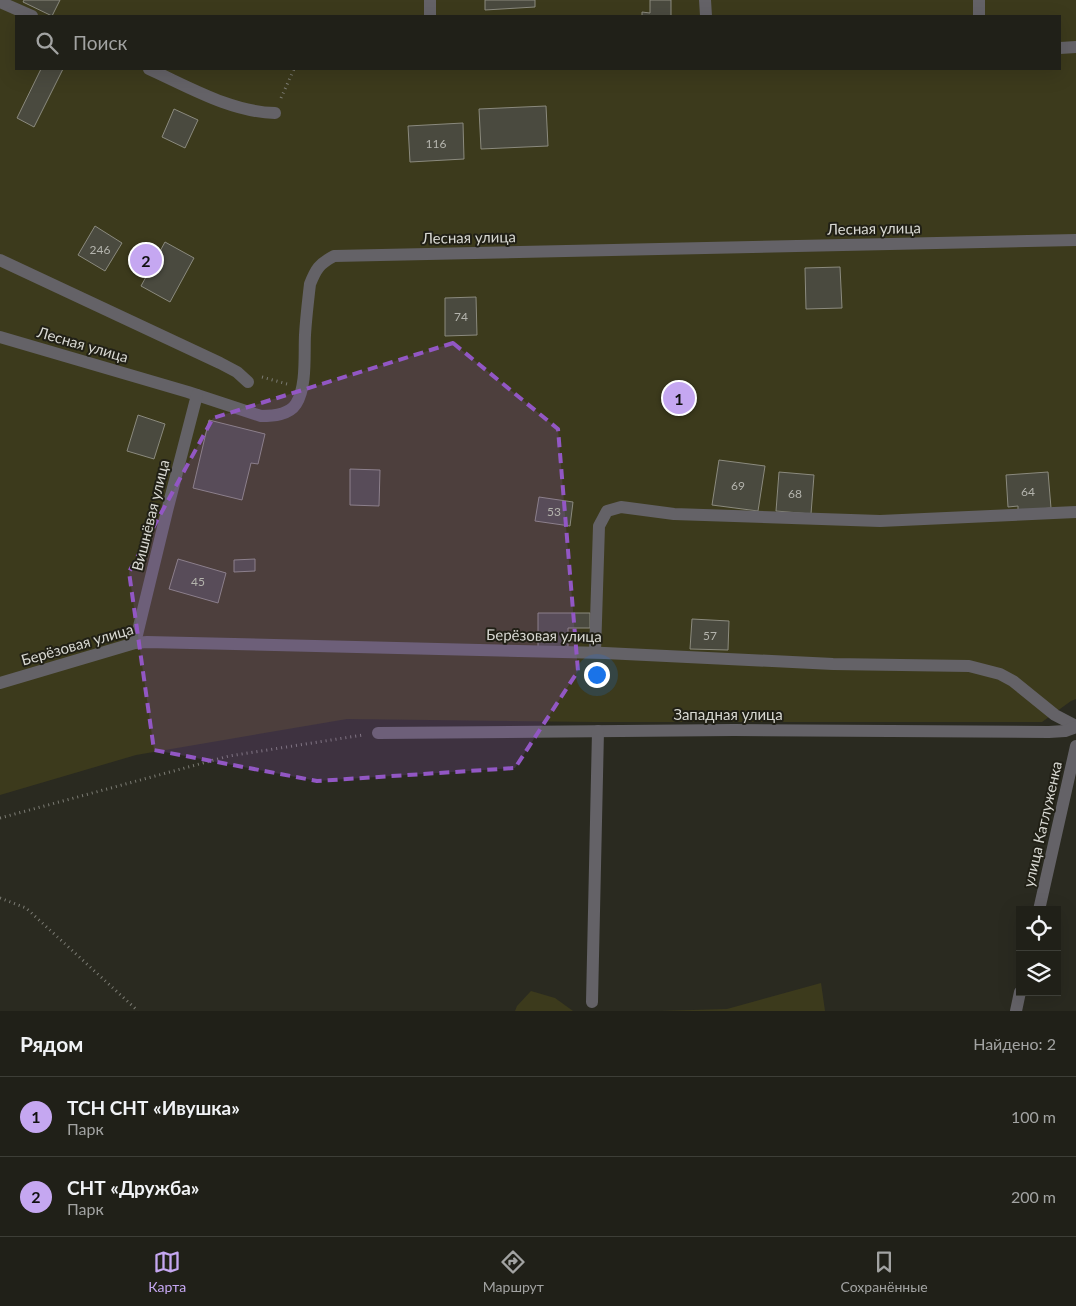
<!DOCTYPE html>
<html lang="ru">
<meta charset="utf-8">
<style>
body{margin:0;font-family:Lato,sans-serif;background:#282821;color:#f1f3f6}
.controls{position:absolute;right:15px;bottom:15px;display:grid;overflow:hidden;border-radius:0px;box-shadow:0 5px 20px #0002}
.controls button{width:45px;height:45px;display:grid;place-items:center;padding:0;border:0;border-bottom:1px solid #3d3e37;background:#202018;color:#f1f3f6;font:25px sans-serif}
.you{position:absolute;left:596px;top:674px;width:18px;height:18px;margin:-12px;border:4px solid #fff;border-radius:50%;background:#1a73e8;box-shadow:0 0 0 8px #1a73e833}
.badge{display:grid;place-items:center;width:32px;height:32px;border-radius:50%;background:#c5a7f1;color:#111;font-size:16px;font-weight:700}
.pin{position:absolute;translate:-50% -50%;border:2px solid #fff;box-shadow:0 1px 5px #0006}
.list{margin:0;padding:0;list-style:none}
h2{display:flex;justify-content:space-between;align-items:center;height:65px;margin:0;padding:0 20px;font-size:21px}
h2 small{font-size:16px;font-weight:400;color:#a2a3a2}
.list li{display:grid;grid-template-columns:32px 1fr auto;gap:15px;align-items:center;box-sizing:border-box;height:80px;padding:0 20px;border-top:1px solid #3d3e37}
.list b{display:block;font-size:19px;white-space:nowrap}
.list p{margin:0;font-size:16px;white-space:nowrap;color:#a2a3a2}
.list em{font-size:16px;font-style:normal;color:#a2a3a2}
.icon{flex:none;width:28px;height:28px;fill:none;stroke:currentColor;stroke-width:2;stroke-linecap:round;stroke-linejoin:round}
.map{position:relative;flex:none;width:1076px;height:1011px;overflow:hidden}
.search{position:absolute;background:#202018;box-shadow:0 5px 20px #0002;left:15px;right:15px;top:15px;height:55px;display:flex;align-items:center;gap:12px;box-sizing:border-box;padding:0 18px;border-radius:0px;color:#a2a3a2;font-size:19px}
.sheet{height:225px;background:#202018}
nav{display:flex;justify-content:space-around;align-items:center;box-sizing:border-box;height:70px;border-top:1px solid #3d3e37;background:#202018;font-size:14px;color:#a2a3a2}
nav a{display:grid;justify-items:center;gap:2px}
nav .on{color:#c5a7f1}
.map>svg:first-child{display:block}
.green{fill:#3c3a1c;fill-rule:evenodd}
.building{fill:#4a4a3f;stroke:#8b8a7e}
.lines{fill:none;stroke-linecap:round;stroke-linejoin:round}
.path{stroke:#7c7c74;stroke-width:3;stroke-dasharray:1 4;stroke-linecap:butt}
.minor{stroke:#646267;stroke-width:12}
.marked{fill:#9257c4;fill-opacity:0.2;stroke:#9257c4;stroke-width:4;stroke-dasharray:10 6;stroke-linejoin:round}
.labels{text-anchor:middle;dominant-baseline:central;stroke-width:4;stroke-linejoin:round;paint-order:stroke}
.number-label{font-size:12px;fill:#b4b4ad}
.street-label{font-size:15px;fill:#d8d8d2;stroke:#212016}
</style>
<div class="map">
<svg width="1076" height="1011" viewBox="0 0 1076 1011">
<rect width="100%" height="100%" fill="#2a2a20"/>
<g class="green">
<path d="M 0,0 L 1076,0 L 1076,699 L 1071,701 L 1042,722 L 595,722 L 347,719 L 136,755 L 0,795 ZM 16,16 L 1060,16 L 1060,69 L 16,69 Z"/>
<path d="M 821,983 L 825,1011 L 658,1011 L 727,1009 Z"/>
<path d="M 531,991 L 555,998 L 573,1011 L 515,1011 L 517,1006 Z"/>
</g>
<g class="building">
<path d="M 24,0 L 60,0 L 52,16 L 23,2 Z"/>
<path d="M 485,0 L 535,0 L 535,7 L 485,10 Z"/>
<path d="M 650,0 L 671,0 L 671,16 L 642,16 L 642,12 L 650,13 Z"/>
<path d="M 41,69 L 63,69 L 34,127 L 17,118 Z"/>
<path d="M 546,106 L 548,146 L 481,149 L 479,109 Z"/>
<path d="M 174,109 L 198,120 L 185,148 L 162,137 Z"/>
<path d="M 463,123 L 464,159 L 410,162 L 408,126 Z"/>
<path d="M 95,226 L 122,243 L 105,271 L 78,255 Z"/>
<path d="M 165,242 L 194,258 L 170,302 L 141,286 Z"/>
<path d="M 840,267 L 842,308 L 806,309 L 805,268 Z"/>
<path d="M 476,297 L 477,335 L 445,336 L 445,298 Z"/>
<path d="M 138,415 L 165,424 L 154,459 L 127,451 Z"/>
<path d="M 209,420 L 265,434 L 258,464 L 251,463 L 242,500 L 193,488 Z"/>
<path d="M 719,460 L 765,466 L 758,511 L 712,505 Z"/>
<path d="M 350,469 L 380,470 L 379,506 L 350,505 Z"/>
<path d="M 779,472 L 814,475 L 811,514 L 776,511 Z"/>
<path d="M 1048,472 L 1051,508 L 1018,511 L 1018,506 L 1008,507 L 1006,475 Z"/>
<path d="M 539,497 L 573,502 L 570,526 L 535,521 Z"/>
<path d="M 178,559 L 226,573 L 218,603 L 169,589 Z"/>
<path d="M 255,559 L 255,571 L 234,572 L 234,560 Z"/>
<path d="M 538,613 L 590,613 L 590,628 L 568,628 L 568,647 L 538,647 Z"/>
<path d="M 692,619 L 729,621 L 728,650 L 690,649 Z"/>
</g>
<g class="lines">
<g class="path">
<path d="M 281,98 L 294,69"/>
<path d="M 262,377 L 287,384"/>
<path d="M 0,818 L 229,756 L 363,735"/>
<path d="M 0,898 L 26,908 L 138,1011"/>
</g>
<g class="minor">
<path d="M 705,0 L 706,16"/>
<path d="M 0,2 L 32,16"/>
<path d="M 430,16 L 430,0"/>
<path d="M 979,16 L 979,0"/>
<path d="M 1060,48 L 1076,47"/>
<path d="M 149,69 C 189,87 231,112 275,113"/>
<path d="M 0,260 L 220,363 L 237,372 L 248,382"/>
<path d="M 0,337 L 188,392 L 261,416 C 273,416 289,415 296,404 C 307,387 304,354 305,335 C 306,318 308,301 310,284 C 316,269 319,264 334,256 L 1076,240"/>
<path d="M 135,643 L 167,511 L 197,395"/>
<path d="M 595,652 L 599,526 L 607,511 L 621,507 L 674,514 L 880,521 L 1076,512"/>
<path d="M 0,683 L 135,643 L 147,642 L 605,653 L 833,664 L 969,666 L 1000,674 L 1013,681 L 1055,715 L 1076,726"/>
<path d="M 378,733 L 734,730 L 1049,732 L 1065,731 L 1076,727"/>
<path d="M 1039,910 L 1076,746"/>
<path d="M 592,1002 L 598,731"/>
<path d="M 1016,1011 L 1020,992"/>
</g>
</g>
<path class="marked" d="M 453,343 L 558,429 L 578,671 L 515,768 L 317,781 L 154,750 L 129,572 L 213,418 Z"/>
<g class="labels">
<g class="number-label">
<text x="436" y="143">116</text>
<text x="100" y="249">246</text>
<text x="461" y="316">74</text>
<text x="738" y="485">69</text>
<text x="1028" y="491">64</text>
<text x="795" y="493">68</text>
<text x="554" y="511">53</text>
<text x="198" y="581">45</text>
<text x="710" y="635">57</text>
</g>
<g class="street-label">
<text transform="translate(874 228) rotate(-1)">Лесная улица</text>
<text transform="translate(469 237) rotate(-1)">Лесная улица</text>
<text transform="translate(83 344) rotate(16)">Лесная улица</text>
<text transform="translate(150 515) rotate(-76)">Вишнёвая улица</text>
<text transform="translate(544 635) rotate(1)">Берёзовая улица</text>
<text transform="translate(77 644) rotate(-16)">Берёзовая улица</text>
<text x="728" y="714">Западная улица</text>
<text transform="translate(1042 824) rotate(-77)">улица Катлуженка</text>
</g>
</g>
</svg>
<div class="controls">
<button><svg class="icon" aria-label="locate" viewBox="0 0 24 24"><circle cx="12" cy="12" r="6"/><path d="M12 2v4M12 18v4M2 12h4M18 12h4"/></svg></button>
<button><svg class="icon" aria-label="layers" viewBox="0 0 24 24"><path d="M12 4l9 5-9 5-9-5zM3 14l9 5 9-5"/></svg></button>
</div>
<div class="you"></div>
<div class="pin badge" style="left:679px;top:398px">1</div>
<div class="pin badge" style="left:146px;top:260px">2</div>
<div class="search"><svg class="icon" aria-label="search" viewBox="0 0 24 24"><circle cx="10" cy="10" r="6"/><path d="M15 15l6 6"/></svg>Поиск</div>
</div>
<section class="sheet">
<h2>Рядом<small>Найдено: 2</small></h2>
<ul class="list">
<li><span class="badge">1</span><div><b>ТСН СНТ «Ивушка»</b><p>Парк</p></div><em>100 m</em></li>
<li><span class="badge">2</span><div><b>СНТ «Дружба»</b><p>Парк</p></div><em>200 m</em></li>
</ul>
</section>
<nav>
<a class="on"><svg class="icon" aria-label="map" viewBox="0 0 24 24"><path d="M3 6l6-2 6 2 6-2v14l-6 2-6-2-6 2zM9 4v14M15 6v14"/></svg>Карта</a>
<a><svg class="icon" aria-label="directions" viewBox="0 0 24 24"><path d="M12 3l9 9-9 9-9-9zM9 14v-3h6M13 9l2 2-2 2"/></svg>Маршрут</a>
<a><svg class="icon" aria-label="saved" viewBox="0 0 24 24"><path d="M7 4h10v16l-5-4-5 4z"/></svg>Сохранённые</a>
</nav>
